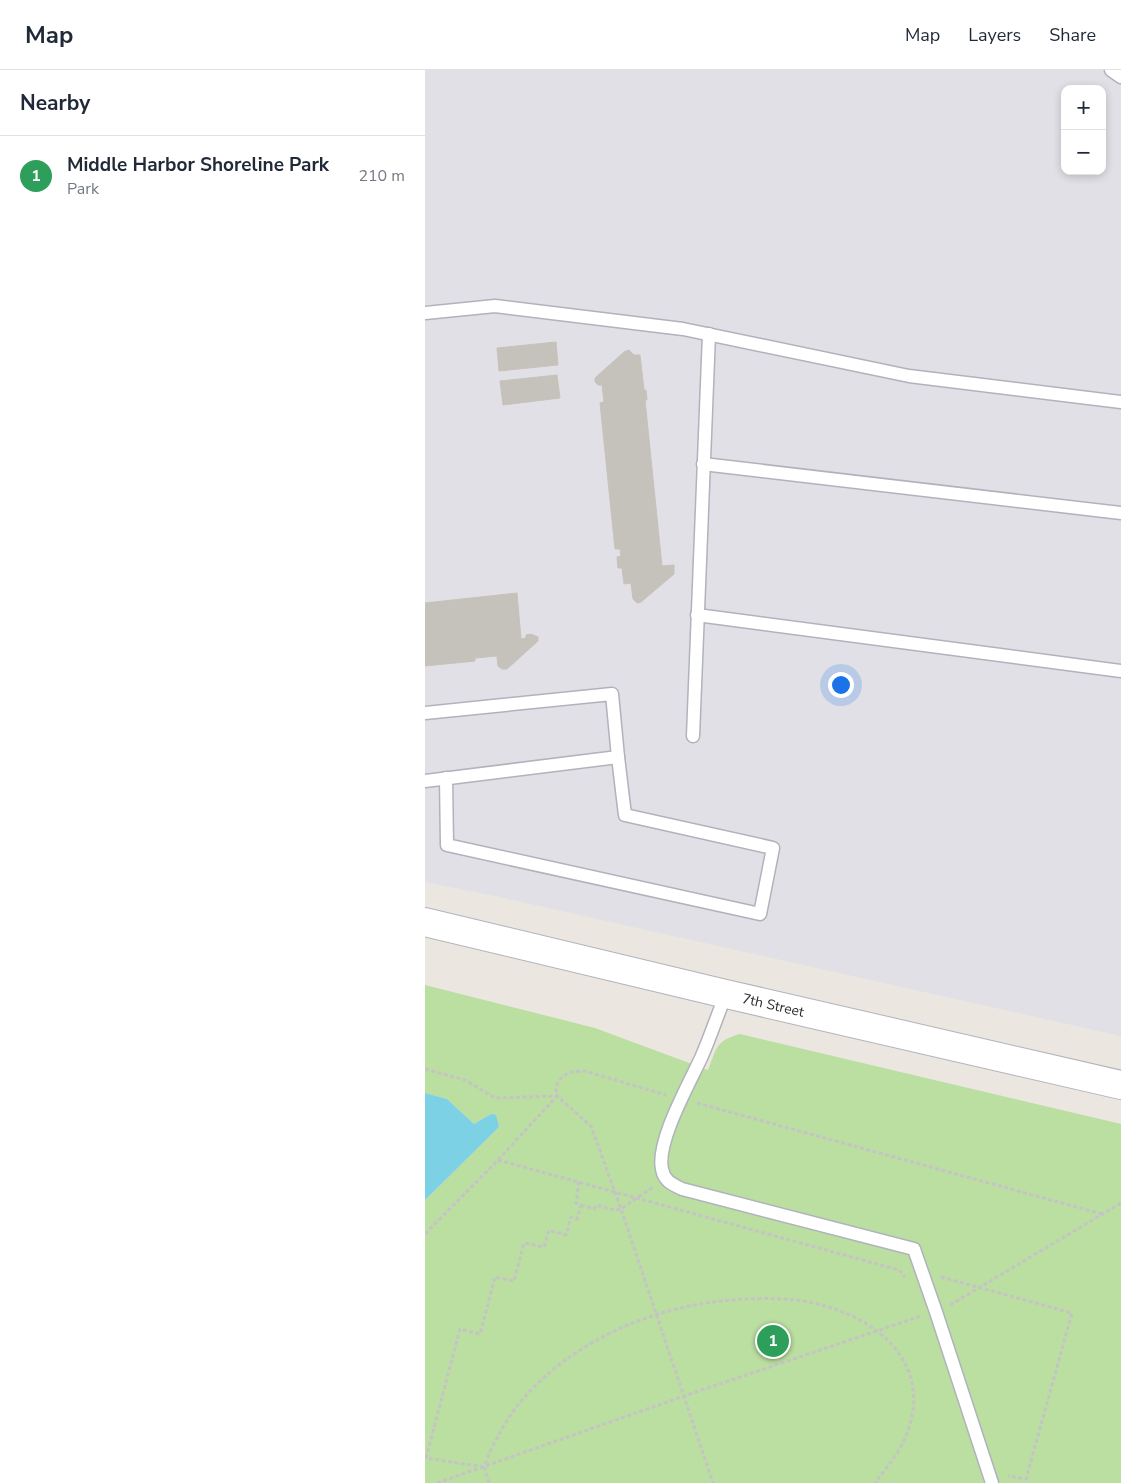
<!DOCTYPE html>
<meta charset="utf-8">
<style>
body{margin:0;font-family:"Nunito Sans",sans-serif;background:#f2f2f3;color:#1f2937}
.controls{position:absolute;right:15px;top:15px;display:grid;overflow:hidden;border-radius:10px;box-shadow:0 2px 8px #0003}
.controls button{width:45px;height:45px;display:grid;place-items:center;padding:0;border:0;border-bottom:1px solid #e0e1e3;background:#fff;color:#1f2937;font:25px sans-serif}
.you{position:absolute;left:415px;top:614px;width:18px;height:18px;margin:-12px;border:4px solid #fff;border-radius:50%;background:#1a73e8;box-shadow:0 0 0 8px #1a73e833}
.badge{display:grid;place-items:center;width:32px;height:32px;border-radius:50%;background:#0f766e;color:#fff;font-size:16px;font-weight:700}
.pin{position:absolute;translate:-50% -50%;border:2px solid #fff;box-shadow:0 1px 5px #0006}
.list{margin:0;padding:0;list-style:none}
h2{display:flex;justify-content:space-between;align-items:center;height:65px;margin:0;padding:0 20px;font-size:21px}
h2 small{font-size:16px;font-weight:400;color:#747a83}
.list li{display:grid;grid-template-columns:32px 1fr auto;gap:15px;align-items:center;box-sizing:border-box;height:80px;padding:0 20px;border-top:1px solid #e0e1e3}
.list b{display:block;font-size:19px;white-space:nowrap}
.list p{margin:0;font-size:16px;white-space:nowrap;color:#747a83}
.list em{font-size:16px;font-style:normal;color:#747a83}
.map{position:relative;flex:none;width:696px;height:1413px;overflow:hidden}
header{display:flex;align-items:center;gap:30px;box-sizing:border-box;height:70px;padding:0 25px;background:#fff;border-bottom:1px solid #e0e1e3}
header strong{font-size:24px}
nav{display:flex;gap:28px;margin-inline-start:auto;font-size:18px}
main{display:flex}
aside{flex:1;background:#fff}
.map>svg:first-child{display:block}
.industrial{fill:#e1e0e6;fill-rule:evenodd}
.green{fill:#bbdea1}
.water{fill:#7cd1e5}
.building{fill:#c5c1bb;stroke:#c8c2b9}
.lines{fill:none;stroke-linecap:round;stroke-linejoin:round}
.service-casing{stroke:#b0b3bb;stroke-width:15}
.tertiary-casing{stroke:#b0b3bb;stroke-width:30}
.path{stroke:#c4c4c4;stroke-width:3;stroke-dasharray:4 2.5;stroke-linecap:butt}
.service{stroke:#fff;stroke-width:12}
.tertiary{stroke:#fff;stroke-width:28}
.labels{text-anchor:middle;dominant-baseline:central;stroke-width:4.5;stroke-linejoin:round;paint-order:stroke}
.street-label{font-size:14px;fill:#2c2c2c;stroke:#fff}
</style>
<header>
<strong>Map</strong>
<nav><a>Map</a><a>Layers</a><a>Share</a></nav>
</header>
<main>
<aside>
<h2>Nearby<small></small></h2>
<ul class="list">
<li><span class="badge" style="background:#2e9e5b">1</span><div><b>Middle Harbor Shoreline Park</b><p>Park</p></div><em>210 m</em></li>
</ul>
</aside>
<div class="map">
<svg width="696" height="1413" viewBox="0 0 696 1413">
<rect width="100%" height="100%" fill="#ece6e0"/>
<path class="industrial" d="M 0,0 L 696,0 L 696,966 L 70,826 L 0,812 ZM 640,19 L 677,19 L 677,101 L 640,101 Z"/>
<path class="green" d="M 0,915 L 170,958 L 283,1000 C 292,978 290,971 315,964 L 696,1054 L 696,1413 L 0,1413 L 0,1130 L 74,1057 L 66,1044 L 49,1054 L 22,1029 L 0,1023 Z"/>
<path class="water" d="M 0,1023 L 22,1029 L 49,1054 L 66,1044 L 71,1045 L 74,1057 L 0,1130 Z"/>
<g class="building">
<path d="M 131,272 L 133,295 L 74,301 L 72,278 Z"/>
<path d="M 204,280 L 209,285 L 215,285 L 219,320 L 221,320 L 222,330 L 220,330 L 237,496 L 249,495 L 249,504 L 216,532 L 212,533 L 208,529 L 206,513 L 199,514 L 197,498 L 193,498 L 192,487 L 196,486 L 195,479 L 190,479 L 175,333 L 179,332 L 177,315 L 173,315 L 170,312 L 170,308 L 199,282 Z"/>
<path d="M 132,305 L 135,328 L 78,335 L 75,311 Z"/>
<path d="M 92,523 L 96,569 L 101,568 L 101,565 L 106,564 L 113,567 L 113,571 L 82,599 L 77,599 L 73,596 L 72,586 L 50,588 L 50,591 L 0,596 L 0,533 Z"/>
</g>
<g class="lines">
<g class="service-casing">
<g id="service">
<path d="M 686,0 L 696,7"/>
<path d="M 0,243 L 70,236 L 258,259 L 484,306 L 696,332"/>
<path d="M 278,394 L 696,443"/>
<path d="M 272,545 L 696,601"/>
<path d="M 0,643 L 187,624 L 193,687 L 0,711"/>
<path d="M 268,666 L 284,264"/>
<path d="M 21,708 L 22,775 L 335,844 L 348,778 L 200,745 L 193,687"/>
<path d="M 301,924 C 292,946 285,968 276,988 C 264,1014 231,1072 237,1099 C 239,1111 247,1114 257,1119 L 489,1179 L 511,1242 L 567,1413"/>
</g>
</g>
<g class="tertiary-casing">
<g id="tertiary">
<path id="s1" d="M 0,852 L 301,924 L 696,1015"/>
</g>
</g>
<g class="path">
<path d="M 0,999 L 40,1010 L 70,1028 L 132,1026 L 166,1056 L 196,1139 L 288,1413"/>
<path d="M 272,1033 L 677,1144"/>
<path d="M 73,1090 L 474,1200 L 480,1207"/>
<path d="M 156,1135 L 169,1139 L 171,1135 L 189,1140 L 196,1139 L 228,1117"/>
<path d="M 0,1164 L 73,1090 L 132,1026 L 131,1019 L 133,1011 L 144,1002 L 160,1001 L 241,1025"/>
<path d="M 516,1207 L 647,1243 L 601,1409 L 583,1406"/>
<path d="M 525,1235 L 696,1133"/>
<path d="M 59,1397 L 1,1388 L 35,1259 L 55,1264 L 70,1207 L 89,1211 L 99,1173 L 119,1177 L 124,1160 L 141,1165 L 146,1147 L 152,1149 L 156,1135 L 151,1133 L 154,1112"/>
<path d="M 12,1413 L 259,1326 L 496,1246"/>
<path d="M 64,1413 C 63,1408 60,1403 60,1398 C 60,1386 84,1346 93,1335 C 127,1292 178,1262 230,1245 C 270,1232 316,1227 358,1229 C 430,1232 515,1282 481,1366 C 474,1383 461,1398 450,1413"/>
</g>
<use href="#service" class="service"/>
<use href="#tertiary" class="tertiary"/>
</g>
<g class="labels">
<g class="street-label">
<text stroke="none"><textPath href="#s1" startOffset="358">7th Street</textPath></text>
</g>
</g>
</svg>
<div class="controls">
<button>+</button>
<button>−</button>
</div>
<div class="you"></div>
<div class="pin badge" style="left:348px;top:1271px;background:#2e9e5b">1</div>
</div>
</main>
